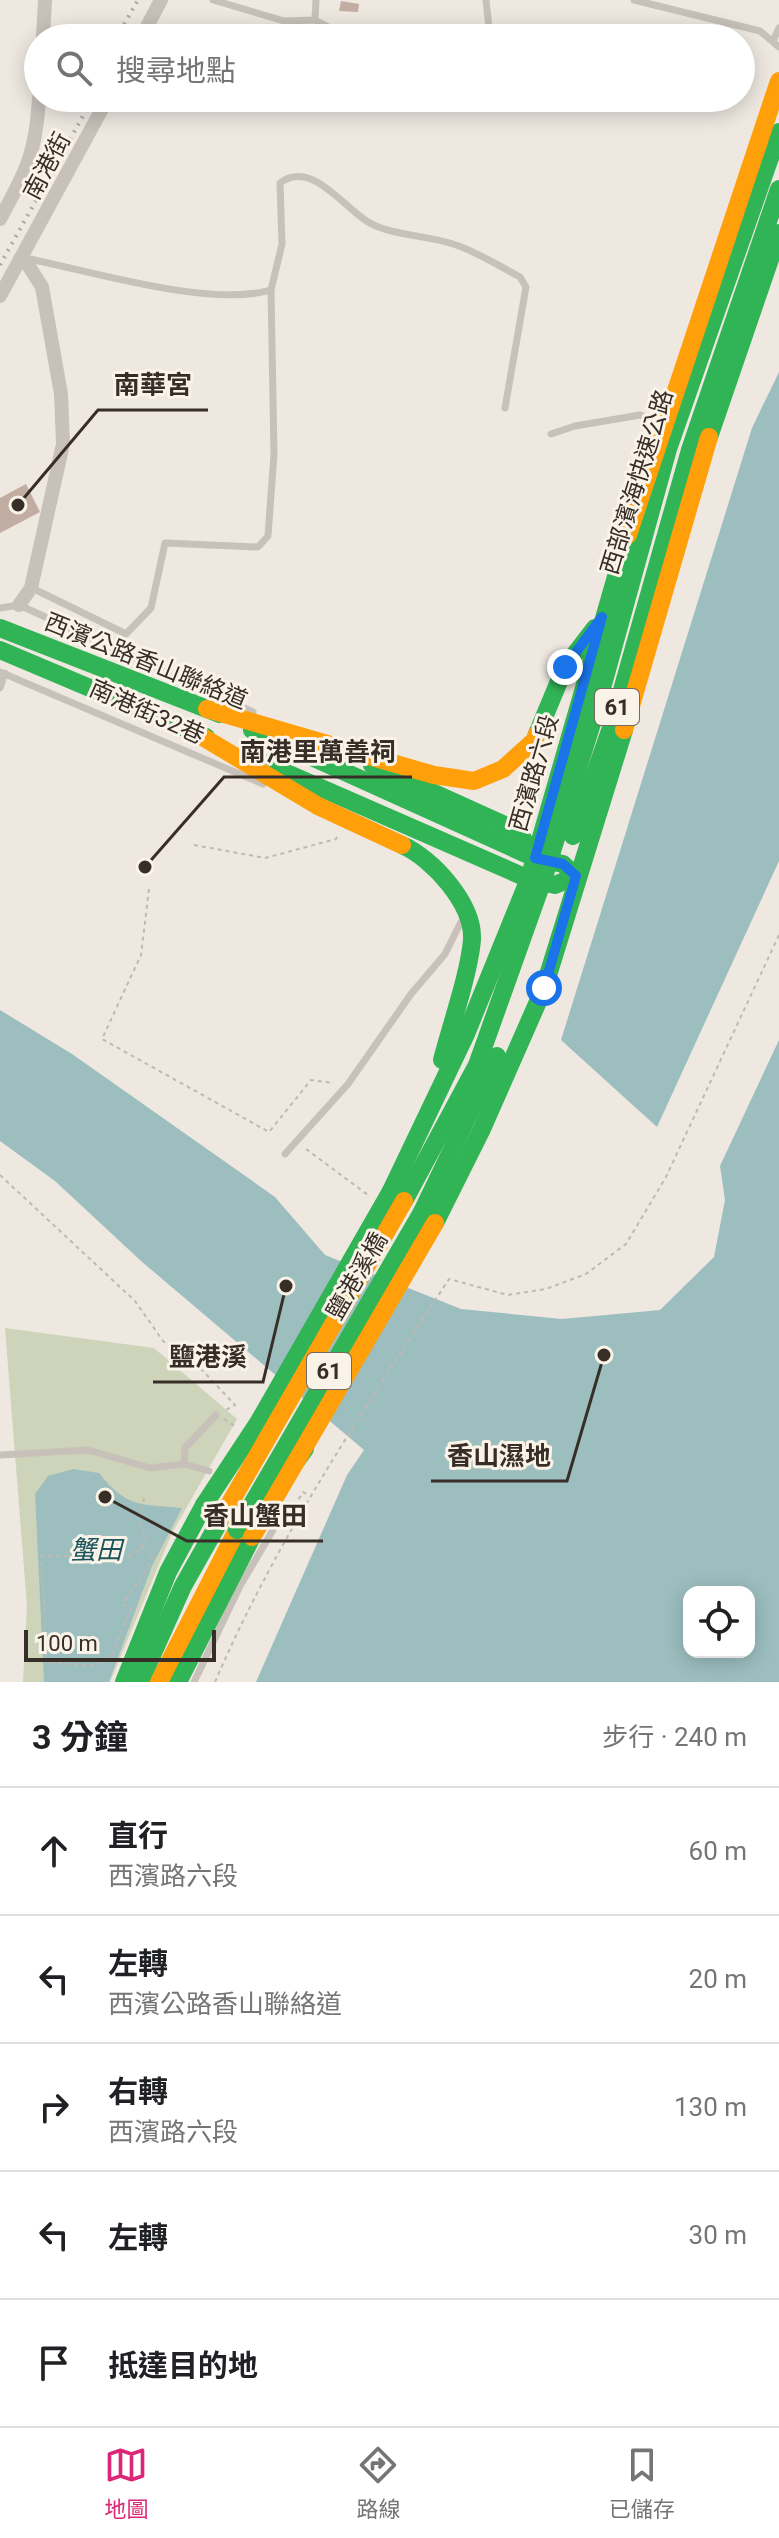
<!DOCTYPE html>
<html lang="zh-TW">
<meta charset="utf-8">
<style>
body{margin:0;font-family:Roboto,"Noto Sans TC",sans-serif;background:#f2f2f2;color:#202124}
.controls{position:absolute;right:24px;bottom:24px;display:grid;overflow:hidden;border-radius:16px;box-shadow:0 4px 20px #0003}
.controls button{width:72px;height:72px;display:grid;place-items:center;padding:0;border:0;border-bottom:2px solid #e0e0e0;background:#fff;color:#202124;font:40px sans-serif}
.scale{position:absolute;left:24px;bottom:20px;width:192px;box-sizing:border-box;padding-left:8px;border:4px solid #382e28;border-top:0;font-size:22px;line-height:28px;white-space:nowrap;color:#382e28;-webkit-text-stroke:6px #faf3e8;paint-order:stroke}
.stop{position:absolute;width:24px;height:24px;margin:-18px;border:6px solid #1a73e8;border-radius:50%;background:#fff}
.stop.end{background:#1a73e8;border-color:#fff;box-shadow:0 2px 8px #0008}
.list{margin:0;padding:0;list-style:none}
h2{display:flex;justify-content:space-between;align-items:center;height:104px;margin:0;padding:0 32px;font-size:34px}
h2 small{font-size:26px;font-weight:400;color:#757577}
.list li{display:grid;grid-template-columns:52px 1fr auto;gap:24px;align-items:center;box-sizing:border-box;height:128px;padding:0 32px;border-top:2px solid #e0e0e0}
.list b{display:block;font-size:30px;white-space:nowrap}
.list p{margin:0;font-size:26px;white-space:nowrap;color:#757577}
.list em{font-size:26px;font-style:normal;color:#757577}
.icon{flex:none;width:44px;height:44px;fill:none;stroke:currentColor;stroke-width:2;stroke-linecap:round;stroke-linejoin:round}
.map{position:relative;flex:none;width:779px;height:1682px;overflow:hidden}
.search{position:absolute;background:#fff;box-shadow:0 4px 20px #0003;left:24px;right:24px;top:24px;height:88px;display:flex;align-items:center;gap:20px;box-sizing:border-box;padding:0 28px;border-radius:44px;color:#757577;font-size:30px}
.sheet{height:744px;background:#fff}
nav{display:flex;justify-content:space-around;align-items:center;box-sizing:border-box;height:112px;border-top:2px solid #e0e0e0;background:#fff;font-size:22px;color:#757577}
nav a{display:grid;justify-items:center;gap:4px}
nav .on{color:#db2777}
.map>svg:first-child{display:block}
.green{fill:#ced4ba}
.water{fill:#9cbebf;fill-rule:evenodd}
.building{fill:#c2ada2}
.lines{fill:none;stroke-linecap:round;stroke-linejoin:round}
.path{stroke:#c0b9b2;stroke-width:2;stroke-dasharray:4 4;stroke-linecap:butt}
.lane{stroke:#c7c1ba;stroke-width:7}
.street{stroke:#c7c1ba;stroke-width:14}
.fast{stroke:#30b455;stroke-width:18}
.slow{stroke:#ff9f0a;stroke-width:18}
.rail{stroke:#afa9a4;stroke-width:4;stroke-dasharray:2 6;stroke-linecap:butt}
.fast-bridge{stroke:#30b455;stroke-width:18}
.slow-bridge{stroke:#ff9f0a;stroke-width:18}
.route{stroke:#1a73e8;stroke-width:10}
.labels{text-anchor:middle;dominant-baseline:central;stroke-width:6;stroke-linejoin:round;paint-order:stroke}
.shield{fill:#faf3e8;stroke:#726962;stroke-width:2}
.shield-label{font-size:22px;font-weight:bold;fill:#382e28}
.street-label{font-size:24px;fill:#382e28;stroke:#faf3e8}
.water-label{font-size:26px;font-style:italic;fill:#1b545b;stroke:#faf3e8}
.leader{fill:none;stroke:#382e28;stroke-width:3}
.callout-dot{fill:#382e28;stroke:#faf3e8;stroke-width:3}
.callout-label{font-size:26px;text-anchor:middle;font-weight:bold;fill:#382e28;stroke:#faf3e8;stroke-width:6;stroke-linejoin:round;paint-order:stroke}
</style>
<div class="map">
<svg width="779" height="1682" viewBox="0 0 779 1682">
<rect width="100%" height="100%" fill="#eee8e1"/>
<path class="green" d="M 5,1328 L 154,1348 L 237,1419 L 172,1533 L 110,1682 L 23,1682 L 27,1606 Z"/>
<g class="water">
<path d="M 779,372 L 779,861 L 657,1127 L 561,1040 L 752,428 Z"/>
<path d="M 0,1010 L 72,1054 L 275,1197 L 325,1255 L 461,1309 L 562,1319 L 660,1310 L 714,1257 L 725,1200 L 720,1166 L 779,1040 L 779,1682 L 256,1682 L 347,1475 L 364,1450 L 141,1261 L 55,1181 L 0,1141 ZM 689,1592 L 749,1592 L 749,1652 L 689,1652 Z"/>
<path d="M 73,1469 L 99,1473 C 126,1508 141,1504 182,1508 L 152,1566 L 109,1682 L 44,1682 L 35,1494 L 48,1476 Z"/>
</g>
<g class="building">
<path d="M 341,1 L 359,4 L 358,12 L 339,11 Z"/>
<path d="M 26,484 L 40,512 L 0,533 L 0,498 Z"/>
</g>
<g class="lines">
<g class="path">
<path d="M 194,845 L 265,858 L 336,839 L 338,835"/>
<path d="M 149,889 L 141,955 L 102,1039 L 269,1132 L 311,1080 L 334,1083"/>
<path d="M 306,1149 L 368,1195"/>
<path d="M 0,1175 L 135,1301 L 163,1341 L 203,1371 L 235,1405 L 224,1411"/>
<path d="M 224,1419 L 236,1427"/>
<path d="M 285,1516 L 288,1517 L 303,1492 L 310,1496"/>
<path d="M 79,1543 L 80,1555"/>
<path d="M 141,1546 L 153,1555 C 145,1577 132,1585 124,1605 L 131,1608 L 112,1654 L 94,1666 L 47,1662 L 41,1556 C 55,1555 126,1560 133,1554 C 138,1551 142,1544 146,1539 L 140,1521 L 144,1498"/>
<path d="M 215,1682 C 277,1538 364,1409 449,1279 L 508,1295 L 546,1289 L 586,1274 L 626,1244 L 666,1177 L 779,935"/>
</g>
<g class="lane">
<path d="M 213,0 L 284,21 L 315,20 L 316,0"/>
<path d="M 486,0 L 490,38"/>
<path d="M 634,0 L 760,31 L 779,47"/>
<path d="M 315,20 L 350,38"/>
<path d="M 773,41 L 779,28"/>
<path d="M 25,258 C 91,271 209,308 271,290 L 282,244 L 280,183 C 311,159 343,207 368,222 C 392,236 426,235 453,244 C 476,251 499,266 520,277 L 526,287 L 505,408"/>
<path d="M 551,434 L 575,426 L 640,415 L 660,425"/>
<path d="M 32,588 L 126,634 L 151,608 L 165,543 L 258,547 L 268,536 L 274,454 L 271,290"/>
<path d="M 0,608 L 19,605 L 253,712"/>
<path d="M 0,672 L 263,784"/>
<path d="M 0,688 L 5,673"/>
<path d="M 285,1154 L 348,1084 L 411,994 L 445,954 L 461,922"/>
<path d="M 0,1455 L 88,1450 L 150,1468 L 184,1464 L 209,1471"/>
<path d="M 184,1464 L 185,1448 L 216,1415"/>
<path d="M 194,1682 L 240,1586 L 273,1530 L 268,1518"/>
</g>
<g class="street">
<path d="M 43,38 L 45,0"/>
<path d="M 141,38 L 161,0"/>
<path d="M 0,219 C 26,172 36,153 39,98"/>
<path d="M 0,296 L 108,98"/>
<path d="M 19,605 L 31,588 L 63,444 L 61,394 L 42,287 L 23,257"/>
</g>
<g class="fast">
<path d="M 709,437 L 779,233"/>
<path d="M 0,628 L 220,714"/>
<path d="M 0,650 L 206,737"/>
<path d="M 537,734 L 565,667 L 595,628"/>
<path d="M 250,757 L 529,879 L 555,885 L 576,876 L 563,864 L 535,858 L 252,730"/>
<path d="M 372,765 L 518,831 L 535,858"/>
<path d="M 573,836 L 613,722 L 690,450 L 779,189"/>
<path d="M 402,845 C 432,858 474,904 472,940 C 469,974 451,1025 442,1060"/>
<path d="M 391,1191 L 466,1034 L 529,879 L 628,535"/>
<path d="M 404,1201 L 477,1065 L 543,880 L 594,717 L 668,449 L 779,132"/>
<path d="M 422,1212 L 497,1056"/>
<path d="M 435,1223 L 482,1129 L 544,988 L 624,730"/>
<path d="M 124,1682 L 168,1572 L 204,1505"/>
<path d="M 140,1682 L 183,1586 L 222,1517"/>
<path d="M 178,1682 L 252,1537"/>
</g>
<g class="slow">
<path d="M 628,535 L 779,81"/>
<path d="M 207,709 L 434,775 L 474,781 L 503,769 L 534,741 L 537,734"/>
<path d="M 191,730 L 318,806 L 402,845"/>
<path d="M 624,730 L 709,437"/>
<path d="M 159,1682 L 237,1530"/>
</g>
<g class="rail">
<path d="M 116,38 L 138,0"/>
<path d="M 0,265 L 93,98"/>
</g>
<g class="fast-bridge">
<path d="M 280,1483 L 305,1449"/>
<path d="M 204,1505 L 258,1423 L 391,1191"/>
<path d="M 237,1530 L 422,1212"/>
</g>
<g class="slow-bridge">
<path d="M 222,1517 L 404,1201"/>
<path d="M 252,1537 L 435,1223"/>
</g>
</g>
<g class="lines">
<path class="route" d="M 544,988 L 576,876 L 563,864 L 535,858 L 602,617 L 565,667"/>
</g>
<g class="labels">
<g class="shield">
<rect x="595" y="689" width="44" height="36" rx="6"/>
<rect x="307" y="1353" width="44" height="36" rx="6"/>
</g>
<g class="shield-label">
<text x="617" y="707">61</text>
<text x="329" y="1371">61</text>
</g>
<g class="street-label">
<text transform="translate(47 166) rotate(-62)">南港街</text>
<text transform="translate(637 482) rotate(-73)">西部濱海快速公路</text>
<text transform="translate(146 661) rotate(22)">西濱公路香山聯絡道</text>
<text transform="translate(147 712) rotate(24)">南港街32巷</text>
<text transform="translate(534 773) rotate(-74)">西濱路六段</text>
<text transform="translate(357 1276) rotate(-60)">鹽港溪橋</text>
</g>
<g class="water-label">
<text x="96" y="1550">蟹田</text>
</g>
</g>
<path class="leader" d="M18 505L98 410H208M145 867L224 777H412M286 1286L263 1382H153M604 1355L567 1481H431M105 1497L187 1541H323"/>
<g class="callout-dot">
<circle cx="18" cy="505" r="8"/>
<circle cx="145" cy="867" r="8"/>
<circle cx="286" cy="1286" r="8"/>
<circle cx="604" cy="1355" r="8"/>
<circle cx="105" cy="1497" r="8"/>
</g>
<g class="callout-label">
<text x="153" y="394">南華宮</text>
<text x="318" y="761">南港里萬善祠</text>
<text x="208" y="1366">鹽港溪</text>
<text x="499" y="1465">香山濕地</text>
<text x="255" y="1525">香山蟹田</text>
</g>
</svg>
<div class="controls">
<button><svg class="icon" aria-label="locate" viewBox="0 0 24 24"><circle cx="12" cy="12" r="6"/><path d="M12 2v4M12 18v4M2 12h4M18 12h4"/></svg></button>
</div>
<div class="scale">100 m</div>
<div class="stop" style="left:544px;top:988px"></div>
<div class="stop end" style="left:565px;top:667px"></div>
<div class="search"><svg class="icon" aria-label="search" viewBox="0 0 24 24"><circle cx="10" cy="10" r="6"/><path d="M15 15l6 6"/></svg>搜尋地點</div>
</div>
<section class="sheet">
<h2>3 分鐘<small>步行 · 240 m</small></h2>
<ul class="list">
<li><svg class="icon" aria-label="ahead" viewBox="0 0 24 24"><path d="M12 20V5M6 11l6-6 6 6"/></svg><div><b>直行</b><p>西濱路六段</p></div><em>60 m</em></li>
<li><svg class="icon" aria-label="left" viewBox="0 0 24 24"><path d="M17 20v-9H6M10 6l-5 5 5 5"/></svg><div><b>左轉</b><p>西濱公路香山聯絡道</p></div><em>20 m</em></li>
<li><svg class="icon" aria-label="right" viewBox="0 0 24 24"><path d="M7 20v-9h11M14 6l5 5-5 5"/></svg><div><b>右轉</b><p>西濱路六段</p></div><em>130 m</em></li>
<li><svg class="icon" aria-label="left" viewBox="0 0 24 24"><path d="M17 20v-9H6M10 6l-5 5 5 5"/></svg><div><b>左轉</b></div><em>30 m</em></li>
<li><svg class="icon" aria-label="arrive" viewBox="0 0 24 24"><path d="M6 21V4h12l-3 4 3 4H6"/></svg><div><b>抵達目的地</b></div></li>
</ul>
</section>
<nav>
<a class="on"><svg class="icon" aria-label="map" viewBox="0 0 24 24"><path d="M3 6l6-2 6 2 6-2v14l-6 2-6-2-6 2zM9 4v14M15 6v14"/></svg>地圖</a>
<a><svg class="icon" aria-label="directions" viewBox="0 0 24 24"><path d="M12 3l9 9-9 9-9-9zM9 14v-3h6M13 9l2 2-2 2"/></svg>路線</a>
<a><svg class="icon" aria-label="saved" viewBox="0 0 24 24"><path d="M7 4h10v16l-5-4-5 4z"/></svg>已儲存</a>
</nav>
